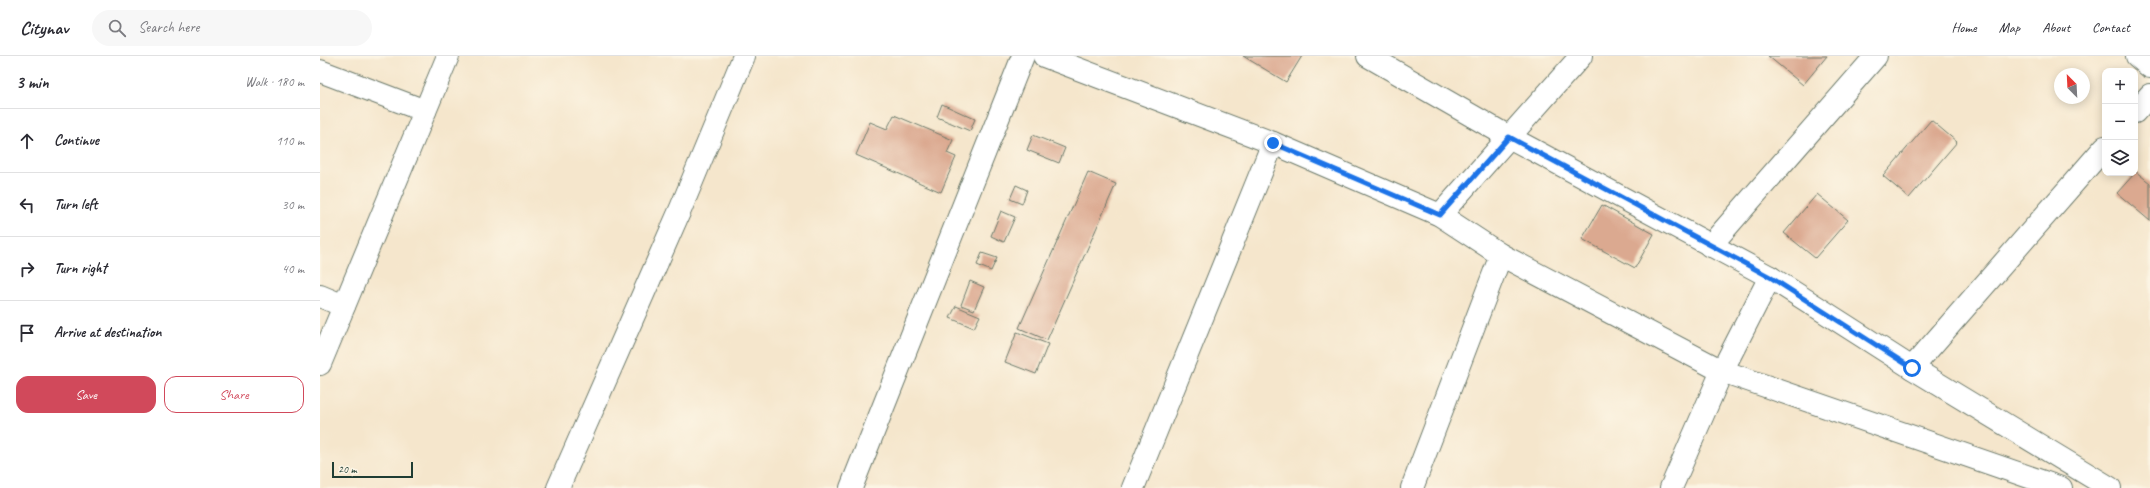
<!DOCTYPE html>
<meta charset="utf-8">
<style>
body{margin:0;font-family:Caveat,sans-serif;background:#f7f7f7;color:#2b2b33}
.controls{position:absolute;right:12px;top:12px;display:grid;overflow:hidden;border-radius:8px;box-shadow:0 2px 10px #0003}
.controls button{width:36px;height:36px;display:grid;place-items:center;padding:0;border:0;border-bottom:1px solid #e1e1e2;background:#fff;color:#2b2b33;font:20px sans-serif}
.compass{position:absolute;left:1734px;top:12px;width:36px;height:36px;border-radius:50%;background:#fff;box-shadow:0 2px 10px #0003;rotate:336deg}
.scale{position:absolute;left:12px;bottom:10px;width:81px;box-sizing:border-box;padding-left:4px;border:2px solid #1f3d34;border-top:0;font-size:11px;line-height:14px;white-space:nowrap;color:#1f3d34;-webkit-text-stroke:3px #fcf5e5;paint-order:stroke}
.stop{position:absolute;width:12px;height:12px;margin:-9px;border:3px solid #1a73e8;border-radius:50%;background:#fff}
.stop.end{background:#1a73e8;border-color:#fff;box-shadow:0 1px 4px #0008}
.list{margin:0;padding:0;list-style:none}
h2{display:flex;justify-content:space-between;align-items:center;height:52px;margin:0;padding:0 16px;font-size:17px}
h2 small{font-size:13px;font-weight:400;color:#7c7c81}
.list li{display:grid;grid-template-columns:26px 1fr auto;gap:12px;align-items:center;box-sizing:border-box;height:64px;padding:0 16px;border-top:1px solid #e1e1e2}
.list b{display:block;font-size:15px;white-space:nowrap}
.list em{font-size:13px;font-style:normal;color:#7c7c81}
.actions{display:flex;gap:8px;padding:12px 16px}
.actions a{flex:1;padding:9px 0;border:1px solid #d1495b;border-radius:12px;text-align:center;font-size:14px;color:#d1495b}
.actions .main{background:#d1495b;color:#fff}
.icon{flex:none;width:22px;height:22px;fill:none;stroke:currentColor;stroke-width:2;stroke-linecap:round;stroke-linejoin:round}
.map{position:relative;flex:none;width:1830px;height:432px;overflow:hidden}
header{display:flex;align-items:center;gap:24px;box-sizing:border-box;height:56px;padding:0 20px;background:#fff;border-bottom:1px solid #e1e1e2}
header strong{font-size:19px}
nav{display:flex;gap:22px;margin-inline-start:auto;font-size:14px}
.search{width:280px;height:36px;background:#f7f7f7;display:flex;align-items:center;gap:10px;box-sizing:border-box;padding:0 14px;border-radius:22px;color:#7c7c81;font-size:15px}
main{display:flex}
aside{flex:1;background:#fff}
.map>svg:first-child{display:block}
.building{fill:#dba990}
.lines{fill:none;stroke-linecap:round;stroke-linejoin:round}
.minor-casing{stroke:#6a7869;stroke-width:24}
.minor{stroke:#fff;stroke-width:22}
.route{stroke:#1a73e8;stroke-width:5}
</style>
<header>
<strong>Citynav</strong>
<div class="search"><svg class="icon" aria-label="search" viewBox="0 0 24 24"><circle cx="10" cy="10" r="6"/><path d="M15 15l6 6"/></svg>Search here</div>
<nav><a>Home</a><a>Map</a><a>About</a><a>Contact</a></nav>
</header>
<main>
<aside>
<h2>3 min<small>Walk · 180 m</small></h2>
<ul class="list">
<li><svg class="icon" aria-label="ahead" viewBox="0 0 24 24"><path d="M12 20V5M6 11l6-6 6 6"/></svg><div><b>Continue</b></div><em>110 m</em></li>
<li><svg class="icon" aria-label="left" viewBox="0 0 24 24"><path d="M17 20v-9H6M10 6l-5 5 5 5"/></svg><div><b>Turn left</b></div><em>30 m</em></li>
<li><svg class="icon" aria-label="right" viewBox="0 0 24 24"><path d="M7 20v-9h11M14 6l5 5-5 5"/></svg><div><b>Turn right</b></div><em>40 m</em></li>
<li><svg class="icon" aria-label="arrive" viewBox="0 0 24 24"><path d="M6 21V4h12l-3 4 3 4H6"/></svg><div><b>Arrive at destination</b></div></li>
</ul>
<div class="actions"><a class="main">Save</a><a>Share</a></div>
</aside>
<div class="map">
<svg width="1830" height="432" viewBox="0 0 1830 432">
<rect width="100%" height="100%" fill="#fcf5e5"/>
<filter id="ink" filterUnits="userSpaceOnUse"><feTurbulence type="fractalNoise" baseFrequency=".025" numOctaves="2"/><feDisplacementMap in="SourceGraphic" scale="8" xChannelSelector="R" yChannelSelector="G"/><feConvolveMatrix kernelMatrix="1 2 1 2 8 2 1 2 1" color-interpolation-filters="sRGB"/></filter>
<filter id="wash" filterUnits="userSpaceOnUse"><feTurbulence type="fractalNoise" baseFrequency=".012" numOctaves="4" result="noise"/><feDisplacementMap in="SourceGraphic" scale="16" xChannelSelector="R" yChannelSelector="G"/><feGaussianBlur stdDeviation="0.9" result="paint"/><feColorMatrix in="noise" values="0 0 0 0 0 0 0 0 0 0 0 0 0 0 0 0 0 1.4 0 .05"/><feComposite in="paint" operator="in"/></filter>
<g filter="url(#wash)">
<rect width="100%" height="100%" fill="#f5e6cc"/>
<g id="blocks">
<g class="building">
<path d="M 923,0 L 982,0 L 966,26 Z"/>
<path d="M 1448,0 L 1507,0 L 1483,29 Z"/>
<path d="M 622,48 L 655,63 L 650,75 L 617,61 Z"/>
<path d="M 574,59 L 633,84 L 627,97 L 636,101 L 621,136 L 536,99 L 550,66 L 567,73 Z"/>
<path d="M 1611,64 L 1637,86 L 1589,142 L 1563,120 Z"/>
<path d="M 713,79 L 745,92 L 739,107 L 707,94 Z"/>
<path d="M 1815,115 L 1830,127 L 1830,165 L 1797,137 L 1815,117 Z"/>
<path d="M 768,116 L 796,128 L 727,284 L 699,272 Z"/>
<path d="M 696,129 L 707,134 L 702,148 L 690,143 Z"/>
<path d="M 1497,138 L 1528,164 L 1495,202 L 1464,177 Z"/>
<path d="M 1282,149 L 1334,178 L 1315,212 L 1262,183 Z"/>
<path d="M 681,155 L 695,161 L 684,186 L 671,180 Z"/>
<path d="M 662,197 L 677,202 L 671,215 L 657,209 Z"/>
<path d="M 650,225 L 664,231 L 654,254 L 641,249 Z"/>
<path d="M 636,250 L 660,260 L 654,272 L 630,262 Z"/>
<path d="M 697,276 L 728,288 L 716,318 L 685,306 Z"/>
</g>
</g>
</g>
<g filter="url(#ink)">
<use href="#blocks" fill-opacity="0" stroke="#6a7869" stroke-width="1"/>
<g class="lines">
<g class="minor-casing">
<g id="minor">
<path d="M 724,0 L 953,87 L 1120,159 L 1181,199 L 1402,315 L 1741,432"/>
<path d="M 1048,0 L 1189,81 L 1450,221 L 1592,312 L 1790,432"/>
<path d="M 1817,0 L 1830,11"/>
<path d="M 0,15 L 105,55"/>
<path d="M 1815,56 L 1830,39"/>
<path d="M 1120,159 L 1261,0"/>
<path d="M 1390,190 L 1556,0"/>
<path d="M 0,240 L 24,250"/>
<path d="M 0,308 L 128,0"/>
<path d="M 1592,312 L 1785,91"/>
<path d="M 238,432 L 361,152 L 424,0"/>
<path d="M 531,432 L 703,0"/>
<path d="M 813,432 L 953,87"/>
<path d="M 1092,432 L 1181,199"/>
<path d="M 1351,432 L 1402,315 L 1450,221"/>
</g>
</g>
<use href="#minor" class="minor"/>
</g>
</g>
<g class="lines" filter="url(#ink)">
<path class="route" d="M 953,87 L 1120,159 L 1189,81 L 1450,221 L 1592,312"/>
</g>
</svg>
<div class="controls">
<button>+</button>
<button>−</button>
<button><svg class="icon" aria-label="layers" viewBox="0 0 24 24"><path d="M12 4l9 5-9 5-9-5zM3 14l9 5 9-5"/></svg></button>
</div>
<svg class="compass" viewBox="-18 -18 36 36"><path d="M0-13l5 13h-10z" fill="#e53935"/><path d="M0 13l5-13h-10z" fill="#7c7c81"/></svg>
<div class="scale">20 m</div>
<div class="stop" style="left:1592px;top:312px"></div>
<div class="stop end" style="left:953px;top:87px"></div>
</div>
</main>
